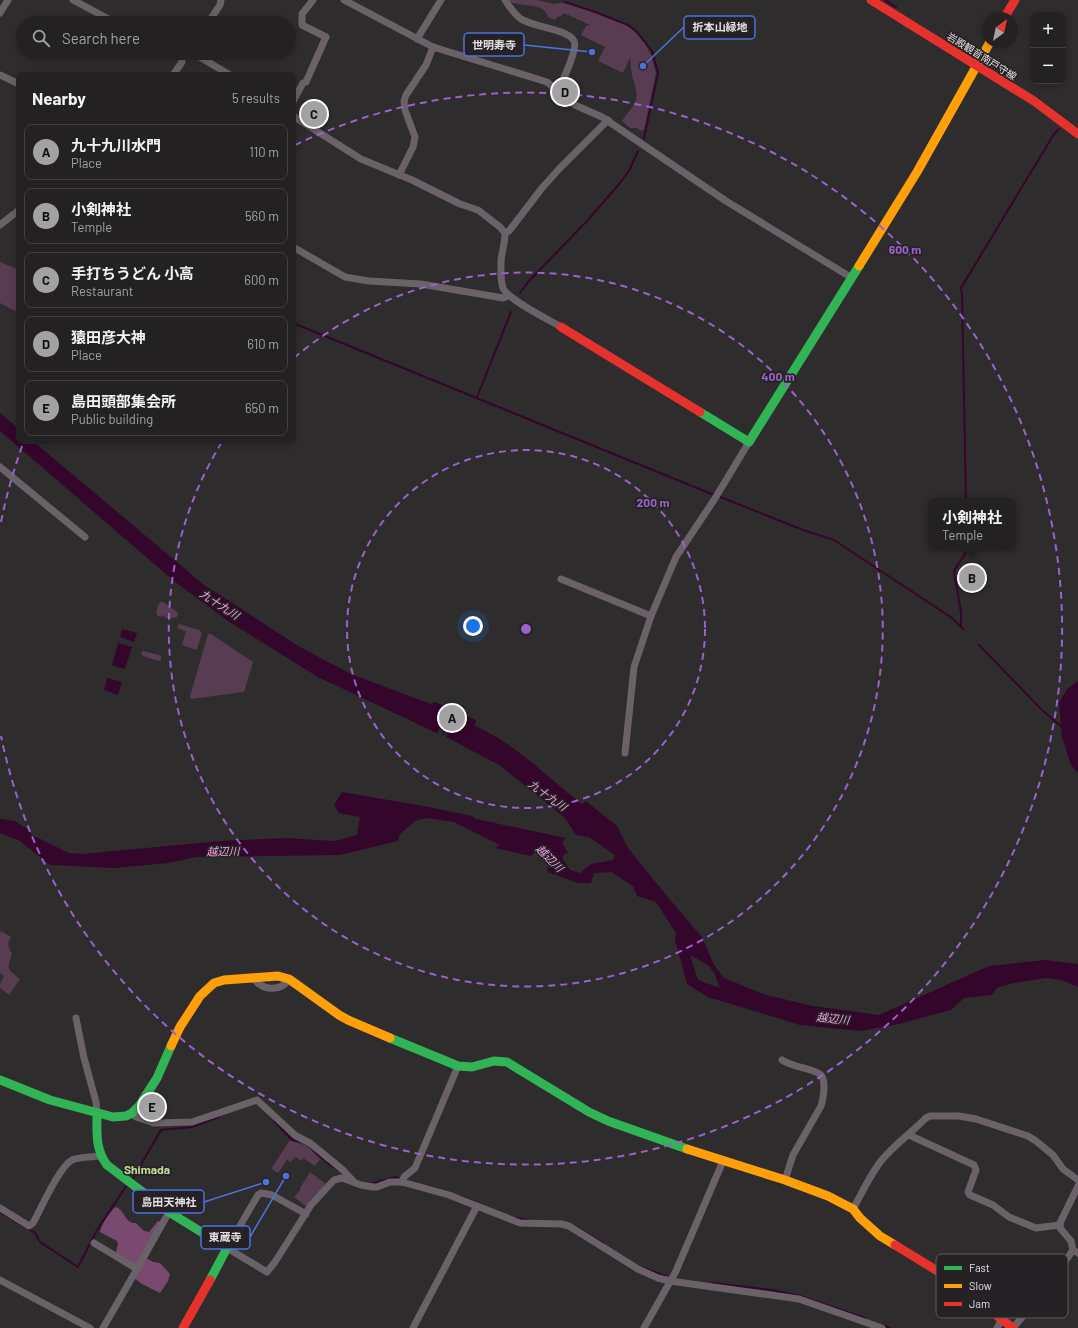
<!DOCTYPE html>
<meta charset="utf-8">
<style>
body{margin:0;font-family:Barlow,"Noto Sans JP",sans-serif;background:#2f2e2f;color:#f1f3f6}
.controls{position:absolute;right:12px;top:12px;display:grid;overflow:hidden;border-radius:8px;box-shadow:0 2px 10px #0003}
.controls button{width:36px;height:36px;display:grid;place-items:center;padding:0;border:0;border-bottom:1px solid #403e40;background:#232122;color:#f1f3f6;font:20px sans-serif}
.compass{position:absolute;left:982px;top:12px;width:36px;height:36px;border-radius:50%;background:#232122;box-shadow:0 2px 10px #0003;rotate:33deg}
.you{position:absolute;left:473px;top:626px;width:14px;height:14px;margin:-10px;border:3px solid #fff;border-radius:50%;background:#1a73e8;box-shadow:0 0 0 6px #1a73e833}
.badge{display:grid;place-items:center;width:26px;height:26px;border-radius:50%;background:#a4a1a4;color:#111;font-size:13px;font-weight:700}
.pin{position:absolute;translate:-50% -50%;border:2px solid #fff;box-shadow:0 1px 4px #0006}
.popup{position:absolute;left:928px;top:498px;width:88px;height:52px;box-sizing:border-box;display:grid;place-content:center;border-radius:8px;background:#232122;filter:drop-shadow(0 1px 3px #0005);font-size:13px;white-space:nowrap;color:#a3a3a5}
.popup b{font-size:15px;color:#f1f3f6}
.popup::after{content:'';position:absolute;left:50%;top:100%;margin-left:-8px;border:8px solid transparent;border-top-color:#232122}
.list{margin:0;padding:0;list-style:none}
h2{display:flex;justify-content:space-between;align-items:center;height:52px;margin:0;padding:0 16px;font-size:17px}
h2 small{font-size:13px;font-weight:400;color:#a3a3a5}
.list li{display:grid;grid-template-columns:26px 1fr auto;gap:12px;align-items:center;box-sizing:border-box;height:56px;margin:0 8px 8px;padding:0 8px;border:1px solid #403e40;border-radius:8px}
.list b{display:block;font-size:15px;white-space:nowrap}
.list p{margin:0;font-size:13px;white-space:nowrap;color:#a3a3a5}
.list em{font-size:13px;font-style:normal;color:#a3a3a5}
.icon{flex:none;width:22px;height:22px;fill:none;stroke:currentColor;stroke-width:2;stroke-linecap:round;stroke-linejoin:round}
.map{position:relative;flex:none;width:1078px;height:1328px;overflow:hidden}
.search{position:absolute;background:#232122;box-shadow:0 2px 10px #0003;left:16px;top:16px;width:280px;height:44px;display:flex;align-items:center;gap:10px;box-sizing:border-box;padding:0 14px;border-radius:22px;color:#a3a3a5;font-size:15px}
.panel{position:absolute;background:#232122;box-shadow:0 2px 10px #0003;left:16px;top:72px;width:280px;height:372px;border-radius:8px}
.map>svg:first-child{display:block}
.green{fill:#583c51}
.forest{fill:#79496f}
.water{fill:#34062c;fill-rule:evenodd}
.pier{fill:#2f2c2e}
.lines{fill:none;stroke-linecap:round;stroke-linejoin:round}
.stream{stroke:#34062c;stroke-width:2}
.street{stroke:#6a6268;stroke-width:7}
.fast{stroke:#30b455;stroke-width:9}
.slow{stroke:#ff9f0a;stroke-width:9}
.jam{stroke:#e5322d;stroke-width:9}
.ring{fill:none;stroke:#9a62ca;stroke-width:2;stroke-dasharray:7 5}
.labels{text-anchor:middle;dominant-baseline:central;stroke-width:3.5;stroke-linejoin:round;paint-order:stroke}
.street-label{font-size:10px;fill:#e3e0e3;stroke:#262125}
.water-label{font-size:11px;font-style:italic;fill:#f4a3e2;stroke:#262125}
.quarter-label{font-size:12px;font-weight:bold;fill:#c2dd95;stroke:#262125}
.key{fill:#262125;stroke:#5f5a5e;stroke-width:1}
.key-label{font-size:11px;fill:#e3e0e3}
.centre{fill:#9a62ca;stroke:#262125;stroke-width:2}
.ring-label{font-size:12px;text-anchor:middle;font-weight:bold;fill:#9a62ca;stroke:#262125;stroke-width:3.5;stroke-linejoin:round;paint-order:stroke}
.leader{fill:none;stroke:#4e72db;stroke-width:1.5}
.callout-dot{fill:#4e72db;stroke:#262125;stroke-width:1.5}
.callout{fill:#262125;stroke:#4e72db;stroke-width:1.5}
.callout-label{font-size:11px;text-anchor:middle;font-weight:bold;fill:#e3e0e3}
</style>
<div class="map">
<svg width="1078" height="1328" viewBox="0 0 1078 1328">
<rect width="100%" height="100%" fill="#2f2c2e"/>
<g class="green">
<path d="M 508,0 L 537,0 L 554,4 L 561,3 L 568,4 L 603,15 L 625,24 L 635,32 L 644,42 L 651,55 L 656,73 L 644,129 L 641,131 L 637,128 L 630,128 L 622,121 C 625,116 630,111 633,106 C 640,95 635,87 632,76 C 631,71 631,64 630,58 L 623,73 L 598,61 L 605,47 L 581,35 L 586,26 L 590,25 L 564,13 L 560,17 L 558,16 L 555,20 L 548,17 C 546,6 532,6 523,5 C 518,4 514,3 509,2 Z"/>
<path d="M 0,262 L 19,270 L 19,313 L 0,303 Z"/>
<path d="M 161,602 L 163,602 L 177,612 L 178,614 L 177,617 L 173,618 L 165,618 L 165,616 L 162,615 L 162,617 L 158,616 L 156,613 L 158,605 Z"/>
<path d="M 179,624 L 199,630 L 202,633 L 197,649 L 196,650 L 182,645 L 186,631 L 177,628 Z"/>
<path d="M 208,634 L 211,634 L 253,662 L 244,692 L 191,699 L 190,696 Z"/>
<path d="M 143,651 L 159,655 L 161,657 L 161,660 L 158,661 L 143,656 L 141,653 Z"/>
<path d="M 1,931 L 11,937 C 7,944 8,947 12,954 C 6,970 8,969 20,979 L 9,995 L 0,988 L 0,984 L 4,976 L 0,973 L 0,934 Z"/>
<path d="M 290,1140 L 307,1146 L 320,1159 L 315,1166 L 303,1158 L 302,1161 L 295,1157 L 291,1162 L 287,1160 L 278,1173 L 271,1169 Z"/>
<path d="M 310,1172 L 326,1184 L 307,1207 L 294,1197 L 301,1189 L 300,1188 Z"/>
</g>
<path class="forest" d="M 116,1207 C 125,1210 125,1224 136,1223 L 144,1231 L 149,1232 L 158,1221 L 161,1222 L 146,1258 L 153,1262 L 160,1263 L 170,1274 L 168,1281 L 160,1293 L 142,1284 L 134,1278 L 137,1273 L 116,1252 L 118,1244 L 117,1241 L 100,1232 C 102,1223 108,1215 114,1208 Z"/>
<g class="water">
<path d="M 0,413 L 19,429 L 19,441 L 33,441 L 204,585 L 223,597 L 300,647 L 351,674 L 431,704 L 435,702 L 454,710 L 443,736 L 318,677 L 228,621 L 174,581 L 0,431 Z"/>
<path d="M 122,629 L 137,633 L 134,642 L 120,637 Z"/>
<path d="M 118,643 L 132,647 L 125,669 L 116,667 L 116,666 L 112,665 Z"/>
<path d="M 107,678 L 122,682 L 118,695 L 104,690 Z"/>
<path d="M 1078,681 L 1078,773 L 1071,765 L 1062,737 L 1059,703 L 1067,689 Z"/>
<path d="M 457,712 L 476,720 L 475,726 C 515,743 548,778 582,804 L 586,801 L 617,826 L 628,848 L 671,901 L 702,937 L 714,965 L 724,978 L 766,995 L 813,1006 L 879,1015 L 989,966 L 1045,960 L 1078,964 L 1078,987 L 1061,980 L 1046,978 L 1009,984 L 997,988 L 992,995 L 964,998 L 951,1010 L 899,1024 L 860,1031 L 800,1025 L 708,997 L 687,984 L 675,940 L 676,933 L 656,902 L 637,896 L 633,886 L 611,872 L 594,873 L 591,883 L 578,883 L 548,872 L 547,867 L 556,869 L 543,854 L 535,852 L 531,856 L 495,848 L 500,845 L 454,822 L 426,818 L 415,821 L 400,834 L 398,841 L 340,855 L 196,857 L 168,863 L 114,868 L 50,865 L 20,841 L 0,833 L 0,819 L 15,821 L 26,828 L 32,835 L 69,853 L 82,854 L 221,841 L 285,838 L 335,841 L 357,835 L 360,817 L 339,813 L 334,805 L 342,792 L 429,807 L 472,816 L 476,819 L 566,838 L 562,842 L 568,853 L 564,854 L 562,858 L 570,870 L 580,873 L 591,864 L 613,860 L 615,855 L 589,837 L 576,835 L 565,818 L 501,766 L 446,737 ZM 690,955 L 708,965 L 714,973 L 720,988 L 698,980 Z"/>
</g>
<path class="pier" d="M 448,707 L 453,709 L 442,736 L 437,734 Z"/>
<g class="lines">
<g class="stream">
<path d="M 885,0 L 896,7"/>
<path d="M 565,2 L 595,12 L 628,25 L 636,31 L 652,51 L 658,73 L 644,138"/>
<path d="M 520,293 L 528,282 L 587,221 L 620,183 L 629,171 L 638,151"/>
<path d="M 293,323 L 714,495"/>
<path d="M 477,397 L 511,312"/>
<path d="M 718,496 L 803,530 L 834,540 L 952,618 L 963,629"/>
<path d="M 966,501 L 962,294 L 961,288 L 1054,134 L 1059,129"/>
<path d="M 961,627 L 961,612 L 954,572 C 957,562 966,558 967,547"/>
<path d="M 979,645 L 1042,710 L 1062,727"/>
<path d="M 274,1121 L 292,1140 L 301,1142"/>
<path d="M 313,1150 L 330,1165 L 338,1170"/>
<path d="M 389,1179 L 395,1177 L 402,1179"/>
<path d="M 132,1180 L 161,1130 L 192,1127 L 219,1117"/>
<path d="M 370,1184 L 385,1180"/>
<path d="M 460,1196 L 480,1204"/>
<path d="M 0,1212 L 35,1233 L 40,1242 L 78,1267 L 97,1230 L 127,1185"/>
<path d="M 516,1218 L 527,1220"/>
<path d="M 573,1225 L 603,1243"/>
<path d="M 641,1267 L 665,1276"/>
<path d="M 712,1283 L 772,1290 L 800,1296 L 865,1318"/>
<path d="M 882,1325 L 890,1328"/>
</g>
<g class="street">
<path d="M 73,0 L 116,23"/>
<path d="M 344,0 L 433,47 L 547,82 L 575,105 L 602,117 L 726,201 L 852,278"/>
<path d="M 505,0 C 510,7 514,14 521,19 C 533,27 568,29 574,41 C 578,49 562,82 558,90"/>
<path d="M 0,13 L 8,0"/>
<path d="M 208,23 L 220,5 L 221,0"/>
<path d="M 417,39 L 441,0"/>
<path d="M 168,53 C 176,57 179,58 186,53"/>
<path d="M 193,53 L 230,75"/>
<path d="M 0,75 L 19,84"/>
<path d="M 173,75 L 182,62 L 181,57"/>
<path d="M 293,101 L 303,83 L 306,82 L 326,37 L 302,25 L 302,14 L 313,0"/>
<path d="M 293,116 L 361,159 L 412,180 L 460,204 L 478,210 L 500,227 L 505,233 C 505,243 502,251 501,261 C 501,269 500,280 503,288 C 508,300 548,319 561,327"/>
<path d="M 399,175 L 413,147 L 415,137 L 405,110 L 404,101 L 406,95 L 426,65 L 433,47"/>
<path d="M 0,225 L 19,210"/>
<path d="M 505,233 L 509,231 L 542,188 L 559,169 L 608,120"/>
<path d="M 293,247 L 345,277 L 369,281 L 421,284 L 503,298 L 508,296"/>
<path d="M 0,467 L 85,537"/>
<path d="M 561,579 L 651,616"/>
<path d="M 625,753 L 634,667 L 651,616 L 676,557 L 714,500 L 749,442"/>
<path d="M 253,978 C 262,990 280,993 289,979"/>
<path d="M 76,1018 L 84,1058 L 96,1102 L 97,1113"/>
<path d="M 782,1060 C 791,1067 816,1069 821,1075 C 823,1077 824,1083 824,1087 C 824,1094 823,1099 821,1106 L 793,1155 L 785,1180"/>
<path d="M 132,1113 L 136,1117 L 154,1123 L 192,1122 L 257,1100 L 296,1136 L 310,1143 L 343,1170 L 354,1182"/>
<path d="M 909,1135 L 974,1165 L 976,1170 L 968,1192 L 970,1195 L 993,1205 L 1009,1217 L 1036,1228 L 1060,1225"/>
<path d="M 402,1182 L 404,1177 L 415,1168 L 458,1066"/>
<path d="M 1078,1186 L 1060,1223 L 1060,1228 L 1071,1241 L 1073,1250 L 1078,1253"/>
<path d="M 0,1208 L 29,1226 L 33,1223 C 41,1209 59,1167 72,1160 C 78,1157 92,1157 100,1156"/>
<path d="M 853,1209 C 862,1193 870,1175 881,1161 C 894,1145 911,1133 926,1118 L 930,1116 L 959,1116 L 976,1119 L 1028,1136 L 1036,1141 L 1053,1155 L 1063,1169 L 1078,1180"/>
<path d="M 306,1214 L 272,1195 L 261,1193 L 258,1195 L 227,1248 L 267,1272 L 275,1262 L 311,1205 L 334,1180 L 342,1178 L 361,1185 L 373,1187 L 377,1187 L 390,1182 L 402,1182 L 449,1195 L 520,1223 L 561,1224 L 569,1226 L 638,1269 L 658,1278 L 670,1281 L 799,1299 L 882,1328"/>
<path d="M 94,1243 L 137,1269"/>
<path d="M 0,1280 L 90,1328"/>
<path d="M 103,1328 L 137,1269 L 169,1212"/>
<path d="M 413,1328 L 477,1206"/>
<path d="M 644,1328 L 676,1271 L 723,1161"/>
<path d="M 997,1328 L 1002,1319"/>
<path d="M 1013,1328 L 1045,1290 L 1073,1250"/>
</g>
<g class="fast">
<path d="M 700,412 L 749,442 L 859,266"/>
<path d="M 390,1038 L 458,1066 L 472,1067 L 494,1061 L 507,1062 L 589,1112 L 608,1121 L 687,1149"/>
<path d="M 0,1080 L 50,1100 L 113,1117 L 126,1116 L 132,1113 L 139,1106 L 157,1078 L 171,1046"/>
<path d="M 97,1113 C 97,1132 95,1149 107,1165 L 169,1212 L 227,1248 L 210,1280"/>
</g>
<g class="slow">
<path d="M 859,266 L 917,172 L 990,42"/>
<path d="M 171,1046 L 180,1027 L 200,996 L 214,983 L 224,980 L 278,976 L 289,979 L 339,1015 L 348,1020 L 390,1038"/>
<path d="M 687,1149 L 785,1180 L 828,1196 L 853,1209 L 860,1218 L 880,1236 L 895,1245"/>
</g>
<g class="jam">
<path d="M 871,0 L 1034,101 L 1078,134"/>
<path d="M 1004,18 L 1015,0"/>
<path d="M 561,327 L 700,412"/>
<path d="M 895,1245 L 944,1275 L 1013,1328"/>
<path d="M 183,1328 L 210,1280"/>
</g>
</g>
<g class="ring">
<circle cx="526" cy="629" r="179"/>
<path d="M294 358A357 357 0 1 1 222 442"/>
<path d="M1 522A536 536 0 0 1 24 441M295 145A536 536 0 1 1 1 736"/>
</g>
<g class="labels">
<g class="street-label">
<text transform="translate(982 56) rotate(32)">岩殿観音南戸守線</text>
</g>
<g class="water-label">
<text transform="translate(220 604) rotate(33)">九十九川</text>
<text transform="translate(548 795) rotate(36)">九十九川</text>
<text transform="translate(223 851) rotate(-1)">越辺川</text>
<text transform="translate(550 858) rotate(45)">越辺川</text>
<text transform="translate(833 1018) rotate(6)">越辺川</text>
</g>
<g class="quarter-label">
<text x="147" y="1169">Shimada</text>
</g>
</g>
<rect x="936" y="1254" width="132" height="64" rx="6" class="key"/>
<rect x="944" y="1266" width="18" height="4" fill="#30b455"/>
<rect x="944" y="1284" width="18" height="4" fill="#ff9f0a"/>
<rect x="944" y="1302" width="18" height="4" fill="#e5322d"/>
<g class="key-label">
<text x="969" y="1272">Fast</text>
<text x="969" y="1290">Slow</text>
<text x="969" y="1308">Jam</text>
</g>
<circle cx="526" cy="629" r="6" class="centre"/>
<g class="ring-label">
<text x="905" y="254">600 m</text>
<text x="778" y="381">400 m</text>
<text x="653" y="507">200 m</text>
</g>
<path class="leader" d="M643 66L684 27M592 52L524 45M266 1182L204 1202M286 1176L250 1237"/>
<g class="callout-dot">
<circle cx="643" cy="66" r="4"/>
<circle cx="592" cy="52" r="4"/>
<circle cx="266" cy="1182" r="4"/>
<circle cx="286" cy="1176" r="4"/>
</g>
<g class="callout">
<rect x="684" y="16" width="71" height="23" rx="4"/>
<rect x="464" y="33" width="60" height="23" rx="4"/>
<rect x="133" y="1190" width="71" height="23" rx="4"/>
<rect x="201" y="1226" width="49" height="23" rx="4"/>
</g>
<g class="callout-label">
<text x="720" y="31">折本山緑地</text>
<text x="494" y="49">世明寿寺</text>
<text x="169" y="1206">島田天神社</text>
<text x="225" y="1241">東蔵寺</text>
</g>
</svg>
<div class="controls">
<button>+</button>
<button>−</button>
</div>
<svg class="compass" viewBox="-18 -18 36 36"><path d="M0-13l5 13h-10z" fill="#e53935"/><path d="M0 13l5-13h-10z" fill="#a3a3a5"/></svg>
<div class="you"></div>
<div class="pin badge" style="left:452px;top:718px">A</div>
<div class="pin badge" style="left:972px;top:578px">B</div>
<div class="popup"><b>小剣神社</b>Temple</div>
<div class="pin badge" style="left:314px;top:114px">C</div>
<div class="pin badge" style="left:565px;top:92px">D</div>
<div class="pin badge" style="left:152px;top:1107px">E</div>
<div class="search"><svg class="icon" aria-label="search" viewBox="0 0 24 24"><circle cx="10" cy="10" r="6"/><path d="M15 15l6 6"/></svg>Search here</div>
<section class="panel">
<h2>Nearby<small>5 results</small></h2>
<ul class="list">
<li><span class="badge">A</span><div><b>九十九川水門</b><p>Place</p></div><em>110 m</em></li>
<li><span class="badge">B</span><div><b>小剣神社</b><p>Temple</p></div><em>560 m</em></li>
<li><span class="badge">C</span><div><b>手打ちうどん 小高</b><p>Restaurant</p></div><em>600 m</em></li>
<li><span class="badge">D</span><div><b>猿田彦大神</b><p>Place</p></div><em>610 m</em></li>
<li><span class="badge">E</span><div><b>島田頭部集会所</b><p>Public building</p></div><em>650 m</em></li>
</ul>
</section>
</div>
